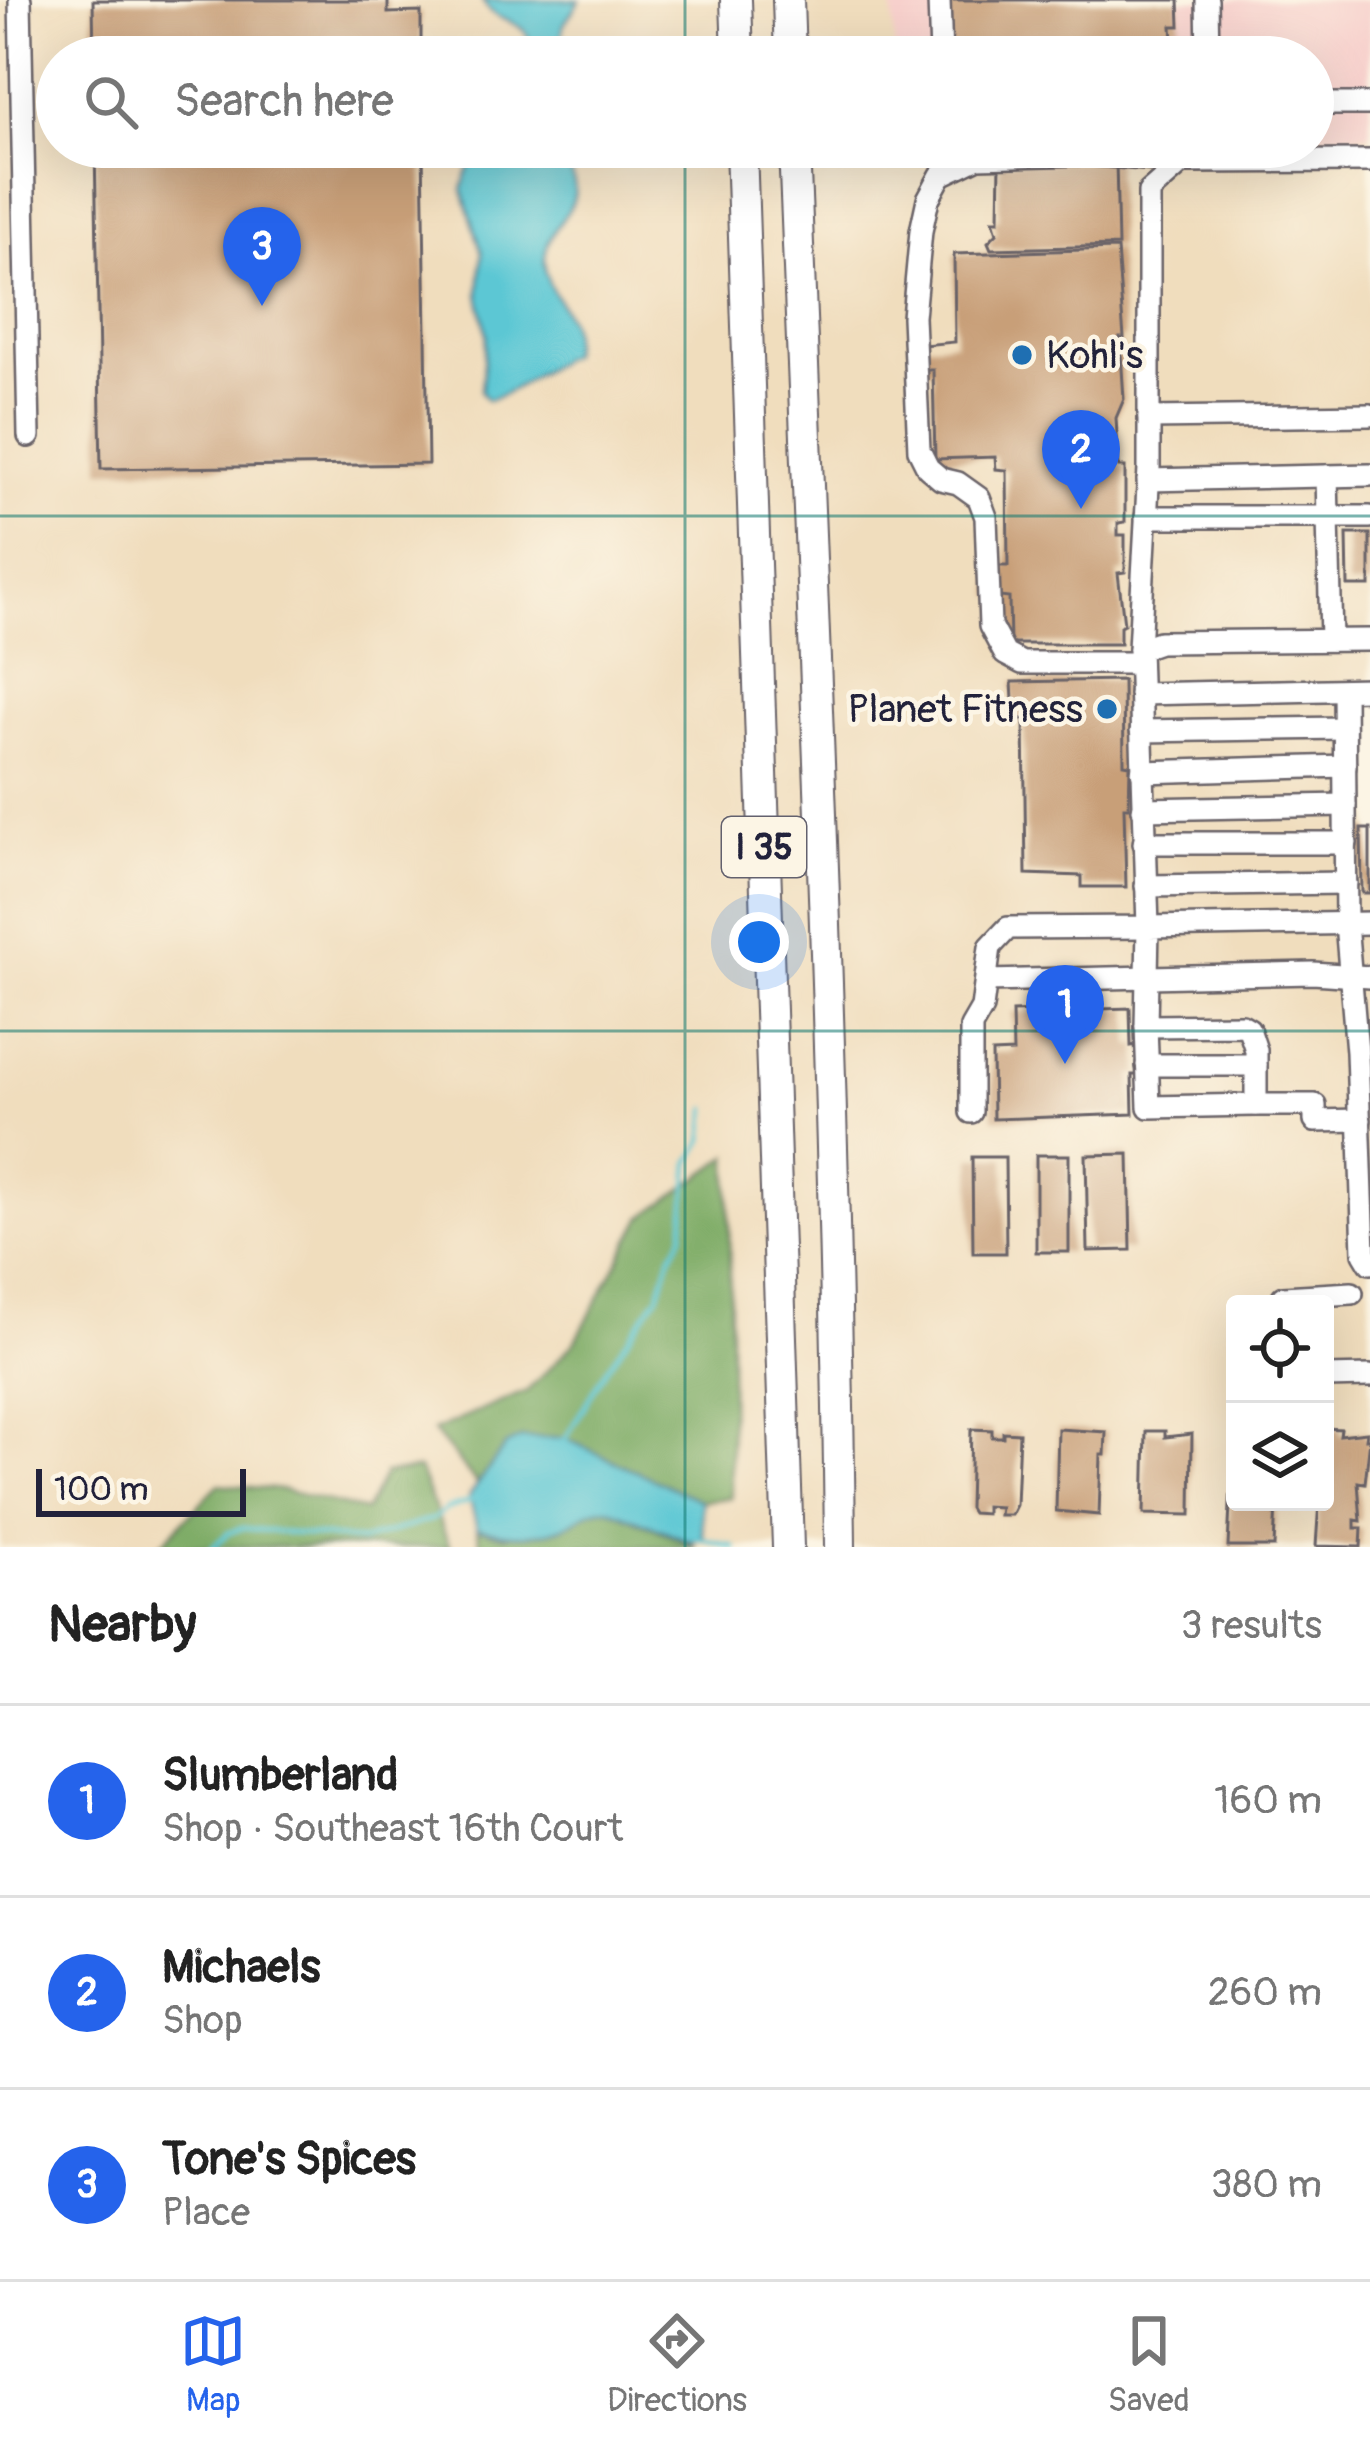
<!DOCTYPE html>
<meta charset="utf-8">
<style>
body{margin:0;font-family:Pangolin,sans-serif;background:#f6f6f6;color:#222}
.controls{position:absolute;right:36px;bottom:36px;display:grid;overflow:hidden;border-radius:12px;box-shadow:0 12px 48px #0002}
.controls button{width:108px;height:108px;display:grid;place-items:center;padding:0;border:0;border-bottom:3px solid #e0e0e0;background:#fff;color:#222;font:60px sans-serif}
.scale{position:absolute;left:36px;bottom:30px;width:210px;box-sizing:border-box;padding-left:12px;border:6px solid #22223b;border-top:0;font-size:33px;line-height:42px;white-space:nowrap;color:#22223b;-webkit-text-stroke:9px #fcf5e5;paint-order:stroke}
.you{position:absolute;left:759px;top:942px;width:42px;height:42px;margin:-30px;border:9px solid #fff;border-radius:50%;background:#1a73e8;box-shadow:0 0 0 18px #1a73e833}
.badge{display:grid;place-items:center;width:78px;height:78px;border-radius:50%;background:#2563eb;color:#fff;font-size:39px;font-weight:700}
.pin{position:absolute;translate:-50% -99px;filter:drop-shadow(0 3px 6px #0008)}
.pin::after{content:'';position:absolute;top:63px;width:42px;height:36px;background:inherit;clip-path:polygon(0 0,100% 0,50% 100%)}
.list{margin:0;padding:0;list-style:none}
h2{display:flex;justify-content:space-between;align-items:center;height:156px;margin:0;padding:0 48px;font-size:51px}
h2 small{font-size:39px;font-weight:400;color:#767676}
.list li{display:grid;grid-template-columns:78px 1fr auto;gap:36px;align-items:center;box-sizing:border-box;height:192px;padding:0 48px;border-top:3px solid #e0e0e0}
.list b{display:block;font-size:45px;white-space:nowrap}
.list p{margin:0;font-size:39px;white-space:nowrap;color:#767676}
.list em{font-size:39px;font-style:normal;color:#767676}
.icon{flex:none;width:66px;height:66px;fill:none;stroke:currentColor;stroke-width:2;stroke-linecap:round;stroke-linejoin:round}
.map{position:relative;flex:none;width:1370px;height:1547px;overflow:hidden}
.search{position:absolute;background:#fff;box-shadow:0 12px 48px #0002;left:36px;right:36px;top:36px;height:132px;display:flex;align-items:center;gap:30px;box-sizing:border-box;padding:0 42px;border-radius:66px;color:#767676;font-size:45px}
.sheet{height:732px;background:#fff}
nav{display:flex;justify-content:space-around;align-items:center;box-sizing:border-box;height:168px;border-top:3px solid #e0e0e0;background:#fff;font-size:33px;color:#767676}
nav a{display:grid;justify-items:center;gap:6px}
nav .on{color:#2563eb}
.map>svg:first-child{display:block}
.built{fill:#f7d0cc}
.forest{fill:#7eac66;stroke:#506750;stroke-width:3}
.water{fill:#5bc7d4;stroke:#3e7488;stroke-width:3}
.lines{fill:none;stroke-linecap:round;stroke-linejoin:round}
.stream{stroke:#5bc7d4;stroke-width:4.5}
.building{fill:#c89f78}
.minor-casing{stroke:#6a6368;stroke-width:26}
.highway-casing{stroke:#6a6368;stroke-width:34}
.minor{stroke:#fff;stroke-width:21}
.highway{stroke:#fff;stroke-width:30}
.grid{fill:none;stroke:#0f766e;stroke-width:3;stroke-opacity:0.55}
.poi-dot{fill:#1f6fb2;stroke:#fcf5e5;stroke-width:4.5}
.labels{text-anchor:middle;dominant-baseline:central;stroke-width:9;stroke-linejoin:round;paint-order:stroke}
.shield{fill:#fcf5e5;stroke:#63616e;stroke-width:3}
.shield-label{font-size:36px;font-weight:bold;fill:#22223b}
.poi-label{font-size:39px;fill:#22223b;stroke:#fcf5e5;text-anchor:start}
</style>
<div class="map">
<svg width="1370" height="1547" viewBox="0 0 1370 1547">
<rect width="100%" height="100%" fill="#fcf5e5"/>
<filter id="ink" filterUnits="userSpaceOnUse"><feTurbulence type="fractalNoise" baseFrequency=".00833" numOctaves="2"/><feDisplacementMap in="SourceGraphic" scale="24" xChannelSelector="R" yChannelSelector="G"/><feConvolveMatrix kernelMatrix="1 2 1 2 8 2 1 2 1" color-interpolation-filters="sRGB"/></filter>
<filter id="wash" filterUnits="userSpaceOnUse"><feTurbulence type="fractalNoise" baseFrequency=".004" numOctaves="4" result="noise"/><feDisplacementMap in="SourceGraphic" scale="48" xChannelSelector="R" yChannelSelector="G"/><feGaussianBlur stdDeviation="2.7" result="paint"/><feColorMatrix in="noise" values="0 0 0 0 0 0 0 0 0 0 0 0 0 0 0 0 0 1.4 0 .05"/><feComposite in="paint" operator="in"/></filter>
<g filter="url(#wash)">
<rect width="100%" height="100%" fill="#f0ddbd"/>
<path class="built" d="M 892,0 L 1370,0 L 1370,135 L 1313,136 L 1313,57 L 895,57 Z"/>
<g class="forest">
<path d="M 729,1156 L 731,1498 L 701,1501 L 564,1438 L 507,1445 L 477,1484 L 433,1431 L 527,1391 L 575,1342 L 642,1218 Z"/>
<path d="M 419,1469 L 450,1547 L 158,1547 L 219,1484 L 283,1490 L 365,1511 L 384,1474 Z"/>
<path d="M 596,1508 L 608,1508 L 697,1547 L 481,1547 L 477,1528 L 504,1536 Z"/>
</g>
<g class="water">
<path d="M 482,0 L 580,0 L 564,24 L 558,57 L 532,57 C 531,11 499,32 482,0 Z"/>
<path d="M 481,147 L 554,147 C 604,207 549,212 545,258 C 541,298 584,310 568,355 C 544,367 511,395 487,400 L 481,391 L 487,335 L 479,294 L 482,253 L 463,190 L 467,173 Z"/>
<path d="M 521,1438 L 564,1438 L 701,1501 L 703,1536 L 692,1542 L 608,1508 C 592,1508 586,1514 573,1522 C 542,1540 509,1536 477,1528 L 469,1496 L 506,1445 Z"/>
</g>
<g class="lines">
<g class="stream">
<path d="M 564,1441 L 606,1369 L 659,1295 L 670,1258 L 683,1235 L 690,1163 L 704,1140 L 708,1108"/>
<path d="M 695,1537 L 735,1547"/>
<path d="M 213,1547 L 228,1533 L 243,1528 L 362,1541 L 433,1519 L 447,1509 L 473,1500"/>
</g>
</g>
<g id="blocks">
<g class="building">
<path d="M 93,0 L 388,0 L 388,13 L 421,12 L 421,57 L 94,57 Z"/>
<path d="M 948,0 L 1179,0 L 1180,26 L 1172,26 L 1174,57 L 948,57 Z"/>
<path d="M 95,147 L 423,147 L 428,464 L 101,469 Z"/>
<path d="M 1116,161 L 1118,246 L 991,249 L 988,242 L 997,233 L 993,220 L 999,220 L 1000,162 Z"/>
<path d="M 1117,249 L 1124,338 L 1120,338 L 1124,399 L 1116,418 L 1119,467 L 1125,467 L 1125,522 L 1118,523 L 1118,535 L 1125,535 L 1125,572 L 1118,573 L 1124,624 L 1120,626 L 1120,644 L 1010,644 L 1009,598 L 991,596 L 991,566 L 1008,566 L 1007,470 L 996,469 L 995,457 L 935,459 L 933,370 L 923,370 L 922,345 L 955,342 L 954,254 Z"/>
<path d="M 1347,534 L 1370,534 L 1370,586 L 1348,586 Z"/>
<path d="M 1123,680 L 1124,764 L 1130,765 L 1129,807 L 1124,807 L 1126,887 L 1082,887 L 1082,876 L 1026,874 L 1024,719 L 1014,719 L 1012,682 Z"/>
<path d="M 1361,829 L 1370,829 L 1370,893 L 1362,893 Z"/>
<path d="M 1130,1008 L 1131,1046 L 1138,1045 L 1139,1075 L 1132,1075 L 1133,1114 L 993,1119 L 992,1053 L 1013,1052 L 1012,1012 Z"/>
<path d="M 1129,1154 L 1131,1250 L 1088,1251 L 1086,1155 Z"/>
<rect x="1036" y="1155" width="33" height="97"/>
<path d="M 972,1157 L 1005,1157 L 1006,1253 L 973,1253 Z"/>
<path d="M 1325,1428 L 1341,1429 L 1340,1435 L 1367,1432 L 1366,1439 L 1370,1439 L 1365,1483 L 1358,1482 L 1361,1521 L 1355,1520 L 1355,1528 L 1362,1528 L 1361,1547 L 1316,1546 L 1319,1502 L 1325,1502 Z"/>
<path d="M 971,1429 L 992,1430 L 992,1437 L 1003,1437 L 1003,1432 L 1019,1433 L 1016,1505 L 1011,1515 L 999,1515 L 1000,1507 L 986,1506 L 986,1514 L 972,1513 L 969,1508 Z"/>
<path d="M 1058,1429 L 1106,1432 L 1105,1455 L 1101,1455 L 1099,1515 L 1056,1511 Z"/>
<path d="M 1146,1431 L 1165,1431 L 1165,1437 L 1192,1434 L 1191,1515 L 1144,1514 Z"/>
<path d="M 1231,1483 L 1235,1484 L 1235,1502 L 1276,1502 L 1274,1547 L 1228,1547 Z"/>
</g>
</g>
</g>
<g filter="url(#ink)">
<use href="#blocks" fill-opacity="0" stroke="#6a6368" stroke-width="3"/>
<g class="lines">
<g class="minor-casing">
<g id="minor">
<path d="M 20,0 L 29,436"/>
<path d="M 939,0 L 941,57"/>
<path d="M 1207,0 L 1208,57"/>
<path d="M 1313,104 L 1370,104"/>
<path d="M 1149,418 L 1370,415"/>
<path d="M 1327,476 L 1331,640"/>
<path d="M 1148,480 L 1370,475"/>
<path d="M 1146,517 L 1370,517"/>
<path d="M 1139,649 L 1149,468 L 1149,192 L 1183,162 L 1190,147"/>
<path d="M 1139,663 L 1022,663 L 1005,654 L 990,626 L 986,517 L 979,498 L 958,483 L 941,479 L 928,468 L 919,450 L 913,317 L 921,231 L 928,199 L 941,175 L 978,157 L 1082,154 L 1183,162 L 1370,161"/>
<path d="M 1344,690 L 1346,923 L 1357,1052 L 1364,1253 L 1370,1263"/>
<path d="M 1140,694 L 1370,689"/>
<path d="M 1141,731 L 1344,728"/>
<path d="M 1142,772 L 1345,766"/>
<path d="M 1143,809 L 1345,805"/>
<path d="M 1144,843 L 1346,843"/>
<path d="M 1146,886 L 1346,883"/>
<path d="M 986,981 L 1313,973 L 1370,977"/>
<path d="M 1146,1026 L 1149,1107 L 1256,1105"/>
<path d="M 1147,1065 L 1256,1065"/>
<path d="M 971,1112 L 971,1027 L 982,1008 L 990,947 L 1008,928 L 1148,927 L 1139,649 L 1159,642 L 1370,640"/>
<path d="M 1360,1120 L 1315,1121 L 1315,1105 L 1256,1105 L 1256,1050 L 1249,1029 L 1242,1025 L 1146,1026 L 1148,927 L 1370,923"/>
<path d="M 1283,1304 L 1283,1297 L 1352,1293"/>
<path d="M 1325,1377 L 1370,1376"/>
</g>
</g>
<g class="highway-casing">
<g id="highway">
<path d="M 736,0 L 738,57"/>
<path d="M 788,0 L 790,57"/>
<path d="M 741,147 L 788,1547"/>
<path d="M 794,147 C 813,614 835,1080 840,1547"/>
</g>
</g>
<use href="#minor" class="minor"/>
<use href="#highway" class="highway"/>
</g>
</g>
<path class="grid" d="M 685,0 L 685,57M 685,147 L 685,1547M 0,516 L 1370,516M 0,1031 L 1370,1031"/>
<g class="poi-dot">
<circle cx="1022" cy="355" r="12"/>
<circle cx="1107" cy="709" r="12"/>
</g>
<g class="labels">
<rect class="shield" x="722" y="817" width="84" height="60" rx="9"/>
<g class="shield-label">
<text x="764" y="847">I 35</text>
</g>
<g class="poi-label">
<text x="1046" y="355">Kohl's</text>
<text x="1083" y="709" text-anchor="end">Planet Fitness</text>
</g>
</g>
</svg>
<div class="controls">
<button><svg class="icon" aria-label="locate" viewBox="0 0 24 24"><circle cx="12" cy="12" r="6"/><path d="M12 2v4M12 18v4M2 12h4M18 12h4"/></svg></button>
<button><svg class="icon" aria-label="layers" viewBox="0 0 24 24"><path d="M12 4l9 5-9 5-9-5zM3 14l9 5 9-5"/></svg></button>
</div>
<div class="scale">100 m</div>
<div class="you"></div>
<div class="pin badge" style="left:1065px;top:1064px">1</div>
<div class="pin badge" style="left:1081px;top:509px">2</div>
<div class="pin badge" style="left:262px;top:306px">3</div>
<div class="search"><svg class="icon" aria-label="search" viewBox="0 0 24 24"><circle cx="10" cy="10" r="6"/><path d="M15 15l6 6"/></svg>Search here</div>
</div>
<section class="sheet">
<h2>Nearby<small>3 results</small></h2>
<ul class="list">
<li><span class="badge">1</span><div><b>Slumberland</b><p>Shop · Southeast 16th Court</p></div><em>160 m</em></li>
<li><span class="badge">2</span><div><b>Michaels</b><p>Shop</p></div><em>260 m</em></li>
<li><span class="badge">3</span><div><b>Tone's Spices</b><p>Place</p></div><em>380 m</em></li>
</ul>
</section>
<nav>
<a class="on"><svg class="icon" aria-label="map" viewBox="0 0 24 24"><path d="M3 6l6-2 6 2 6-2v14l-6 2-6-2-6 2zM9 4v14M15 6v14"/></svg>Map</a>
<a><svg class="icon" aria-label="directions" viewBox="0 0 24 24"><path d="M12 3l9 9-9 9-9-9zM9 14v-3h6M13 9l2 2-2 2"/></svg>Directions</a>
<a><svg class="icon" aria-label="saved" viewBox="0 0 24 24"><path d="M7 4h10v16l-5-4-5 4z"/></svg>Saved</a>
</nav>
